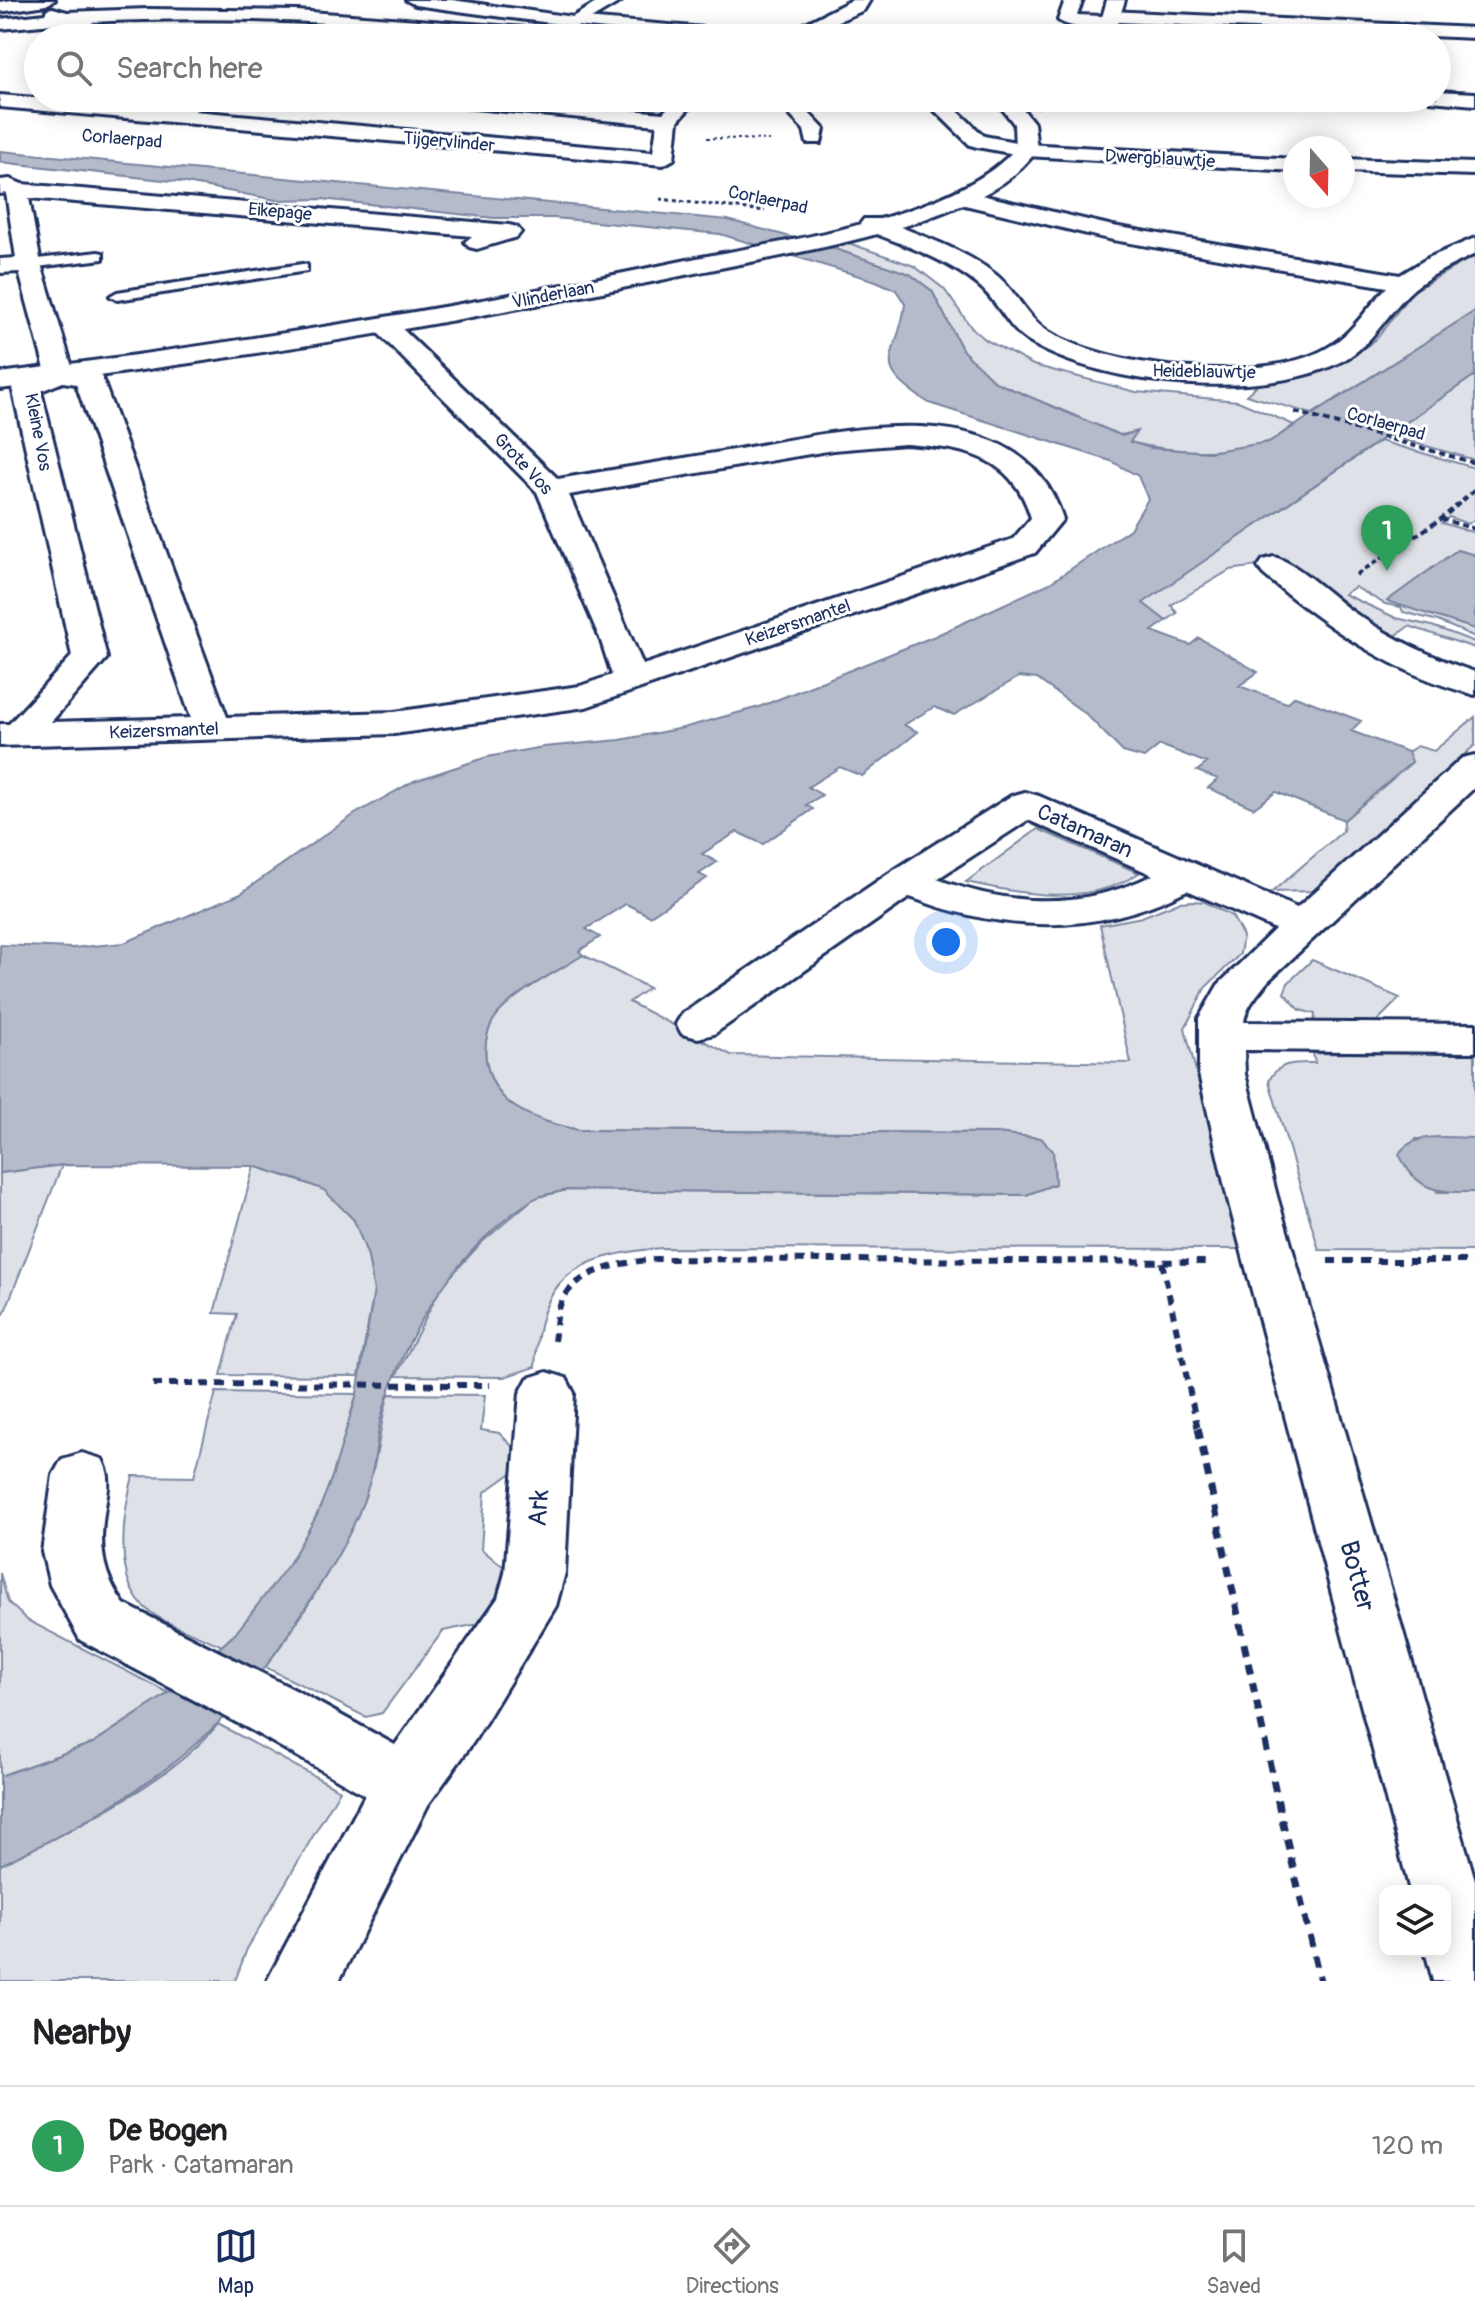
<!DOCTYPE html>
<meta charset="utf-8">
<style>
body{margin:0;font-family:Pangolin,sans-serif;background:#f6f6f6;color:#202124}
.controls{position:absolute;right:24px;bottom:24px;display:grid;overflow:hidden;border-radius:16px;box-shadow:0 4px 20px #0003}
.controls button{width:72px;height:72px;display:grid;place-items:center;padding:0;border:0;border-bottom:2px solid #e0e0e0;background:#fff;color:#202124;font:40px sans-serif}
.compass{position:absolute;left:1283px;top:136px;width:72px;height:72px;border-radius:50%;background:#fff;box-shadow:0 4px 20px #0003;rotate:160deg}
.you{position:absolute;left:946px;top:942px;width:28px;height:28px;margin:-20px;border:6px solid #fff;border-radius:50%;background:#1a73e8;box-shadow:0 0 0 12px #1a73e833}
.badge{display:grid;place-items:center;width:52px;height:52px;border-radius:50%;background:#1b2f5e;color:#fff;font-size:26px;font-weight:700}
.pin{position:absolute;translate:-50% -66px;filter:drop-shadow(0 2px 4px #0008)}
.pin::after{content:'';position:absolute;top:42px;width:28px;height:24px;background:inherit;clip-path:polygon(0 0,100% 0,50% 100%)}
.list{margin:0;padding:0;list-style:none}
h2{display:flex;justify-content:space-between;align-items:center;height:104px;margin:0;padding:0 32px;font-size:34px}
h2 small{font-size:26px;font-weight:400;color:#757577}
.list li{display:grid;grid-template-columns:52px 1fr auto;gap:24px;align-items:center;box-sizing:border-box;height:120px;padding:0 32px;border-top:2px solid #e0e0e0}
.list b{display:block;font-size:30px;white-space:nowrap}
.list p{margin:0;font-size:26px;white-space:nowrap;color:#757577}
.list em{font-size:26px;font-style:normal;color:#757577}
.icon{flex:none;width:44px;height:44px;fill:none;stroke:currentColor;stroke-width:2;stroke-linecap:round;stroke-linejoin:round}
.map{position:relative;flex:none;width:1475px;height:1981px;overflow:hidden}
.search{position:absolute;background:#fff;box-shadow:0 4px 20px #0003;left:24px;right:24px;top:24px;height:88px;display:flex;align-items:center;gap:20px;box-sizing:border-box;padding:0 28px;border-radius:44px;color:#757577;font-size:30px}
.sheet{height:224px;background:#fff}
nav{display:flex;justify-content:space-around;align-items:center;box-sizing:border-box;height:112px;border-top:2px solid #e0e0e0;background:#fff;font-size:22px;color:#757577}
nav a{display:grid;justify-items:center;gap:4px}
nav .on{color:#1b2f5e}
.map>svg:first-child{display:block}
.green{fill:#dee1e7;stroke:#7c88a2;stroke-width:2}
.water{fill:#b5bbca;stroke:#77839f;stroke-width:2}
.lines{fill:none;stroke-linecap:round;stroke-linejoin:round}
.service-casing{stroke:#1b2f5e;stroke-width:6}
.minor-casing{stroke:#1b2f5e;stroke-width:6}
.tertiary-casing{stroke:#1b2f5e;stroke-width:6}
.path-far4{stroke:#1b2f5e;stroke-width:2;stroke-dasharray:3 3;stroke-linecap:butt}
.path-far3{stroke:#1b2f5e;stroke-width:3;stroke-dasharray:4 3;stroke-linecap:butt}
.path-far2{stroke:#1b2f5e;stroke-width:4;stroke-dasharray:6 4;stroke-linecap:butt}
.path-far1{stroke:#1b2f5e;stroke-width:6;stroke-dasharray:9 7;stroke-linecap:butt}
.path{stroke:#1b2f5e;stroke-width:7;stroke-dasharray:11 9;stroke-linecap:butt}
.service{fill:#fff;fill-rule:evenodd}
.minor{fill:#fff;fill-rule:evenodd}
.tertiary{fill:#fff;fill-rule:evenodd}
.labels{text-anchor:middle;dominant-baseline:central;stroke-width:6;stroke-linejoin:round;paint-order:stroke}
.far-street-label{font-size:18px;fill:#1b2f5e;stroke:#fff}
.street-label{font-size:22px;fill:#1b2f5e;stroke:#fff}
.near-street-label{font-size:26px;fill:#1b2f5e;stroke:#fff}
</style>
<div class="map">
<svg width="1475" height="1981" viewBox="0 0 1475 1981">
<rect width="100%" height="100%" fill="#fff"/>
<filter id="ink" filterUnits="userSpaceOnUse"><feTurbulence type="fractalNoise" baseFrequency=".0125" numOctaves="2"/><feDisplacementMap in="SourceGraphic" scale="16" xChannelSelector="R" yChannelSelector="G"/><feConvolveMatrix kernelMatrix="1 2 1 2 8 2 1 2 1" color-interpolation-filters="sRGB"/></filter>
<g filter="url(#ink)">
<g class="green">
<path d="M 843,241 L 914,266 L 944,289 L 971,327 L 986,340 L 1033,365 L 1136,392 L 1238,401 L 1294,425 C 1286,430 1277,439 1268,442 C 1228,456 1170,452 1129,442 L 1136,432 L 1120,435 L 995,382 L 963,351 L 932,291 L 909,274 L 835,249 L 837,247 L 834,243 Z"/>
<path d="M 1472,257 L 1475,258 L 1475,311 L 1312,414 L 1246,395 L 1265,378 L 1334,363 L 1367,346 L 1378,337 L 1412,292 Z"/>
<path d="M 1475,375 L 1475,460 L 1388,435 Z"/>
<path d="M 1380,441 L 1475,468 L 1475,519 L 1468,524 L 1449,517 L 1442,523 L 1475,533 L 1475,555 L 1457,550 L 1388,601 L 1475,629 L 1475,637 L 1438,621 L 1403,612 L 1401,607 L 1385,604 L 1355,587 L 1344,594 L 1396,618 L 1432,626 L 1475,642 L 1475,648 L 1409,626 L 1390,640 L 1263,565 L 1230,570 L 1171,605 L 1177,613 L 1166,621 L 1142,603 Z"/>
<path d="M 1475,717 L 1475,745 L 1314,891 L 1272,892 L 1343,831 L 1344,820 L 1412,762 L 1408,752 L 1417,746 L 1434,751 Z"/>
<path d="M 1038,829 L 1139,873 C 1088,907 1022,894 966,882 Z"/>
<path d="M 1193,901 L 1205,902 L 1232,916 L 1243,936 L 1240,954 L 1205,988 L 1185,1028 L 1241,1249 L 661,1248 C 574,1256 539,1276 535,1367 L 504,1377 L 396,1376 L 441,1287 L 481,1243 L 534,1198 L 567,1190 L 1026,1195 L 1055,1184 L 1053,1151 L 1040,1138 L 996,1133 L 579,1130 C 556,1125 535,1120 515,1107 C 486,1089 475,1043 497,1015 C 519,989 555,973 583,955 L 649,988 L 629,1002 L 731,1055 L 1131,1063 L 1100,925 L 1142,917 L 1179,902 Z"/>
<path d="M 1312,960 L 1400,998 L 1372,1026 L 1314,1024 L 1315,1014 L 1300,1010 L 1284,993 L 1288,983 Z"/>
<path d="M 1313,1053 L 1475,1054 L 1475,1138 L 1416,1139 L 1437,1192 L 1475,1192 L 1475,1251 L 1319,1250 L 1269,1081 C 1278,1061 1296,1063 1315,1063 Z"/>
<path d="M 62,1165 L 4,1314 L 0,1314 L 0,1173 Z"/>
<path d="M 254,1166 L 324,1189 L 354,1220 L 368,1256 L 374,1291 L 359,1376 L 221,1375 L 237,1314 L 214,1313 Z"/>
<path d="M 216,1392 L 357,1394 C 348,1421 341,1450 332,1477 C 311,1539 270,1602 222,1646 C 199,1635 169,1626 149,1611 C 112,1584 123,1513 133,1476 L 194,1477 Z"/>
<path d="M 389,1394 L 485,1395 L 481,1430 L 499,1433 L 515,1449 L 513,1472 L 485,1492 L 481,1549 L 504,1567 L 496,1599 L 478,1624 L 443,1631 L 382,1713 L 366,1717 L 265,1667 C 307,1613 351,1538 372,1473 C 380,1447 380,1420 389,1394 Z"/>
<path d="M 0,1573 L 8,1602 L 27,1620 L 169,1693 L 93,1743 L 0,1776 Z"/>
<path d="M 218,1724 L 340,1790 L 247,1949 L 235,1981 L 0,1981 L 0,1865 C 68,1832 171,1782 218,1724 Z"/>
</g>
<g class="water">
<path d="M 0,151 L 728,220 L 835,249 L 910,274 L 932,291 L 963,351 L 995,382 L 1122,436 L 1137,431 L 1130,442 L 1151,448 L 1209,452 L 1269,442 L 1475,311 L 1475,375 L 1143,603 L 1166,621 L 1152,631 L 1190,645 L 1199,638 L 1258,672 L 1239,686 L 1287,703 L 1295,696 L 1361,721 L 1351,731 L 1408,752 L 1412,762 L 1344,820 L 1276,792 L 1254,808 L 1208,788 L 1218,779 L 1197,771 L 1207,763 L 1160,745 L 1144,758 L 1123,752 L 1086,714 L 1037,679 L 1019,677 L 954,715 L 934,707 L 904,725 L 918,732 L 862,776 L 840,767 L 808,787 L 822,795 L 806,805 L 813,809 L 763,844 L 737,832 L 702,854 L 717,862 L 699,874 L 707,878 L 650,916 L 626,904 L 586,929 L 600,937 L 579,951 L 583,955 C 555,973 519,989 497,1015 C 475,1043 486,1089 515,1107 C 535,1120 556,1125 579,1130 L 996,1133 L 1041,1138 L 1053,1151 L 1055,1184 L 1026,1195 L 567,1190 C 556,1193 541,1194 532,1200 C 458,1248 406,1330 382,1414 C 377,1431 377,1450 373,1468 C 369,1488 360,1512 351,1530 C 333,1568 302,1614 278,1649 C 208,1756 112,1811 0,1865 L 0,1776 L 93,1743 L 169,1693 L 235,1634 L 289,1564 L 317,1515 L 332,1477 L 357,1394 L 374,1291 L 368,1256 L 354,1220 L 324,1190 L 301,1181 L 254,1166 L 62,1165 L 0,1173 L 0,945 L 72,948 L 124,943 L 241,893 L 355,814 L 414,781 L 487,757 L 543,747 L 620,740 L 683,728 L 759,707 L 935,636 L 1050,583 L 1130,529 L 1148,499 L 1138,476 L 1111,461 L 929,403 C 866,363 898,361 905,304 L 896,290 L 876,281 L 720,234 L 554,218 L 494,218 L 322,199 L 276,200 L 181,182 L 0,162 Z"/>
<path d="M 1457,550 L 1475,555 L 1475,629 L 1387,601 Z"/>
<path d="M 1475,1138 L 1475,1192 C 1437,1192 1417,1192 1399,1154 C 1413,1131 1451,1138 1475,1138 Z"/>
</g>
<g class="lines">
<g class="service-casing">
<g id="service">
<path d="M 98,252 L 103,253 L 103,259 L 29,268 L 22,264 L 29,260 Z"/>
<path d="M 302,264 L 307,265 L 307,271 L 117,300 L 110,296 L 117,292 Z"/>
</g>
</g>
<g class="minor-casing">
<g id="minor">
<path d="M 601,0 L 623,0 L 579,26 L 573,27 L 564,22 Z"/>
<path d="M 852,0 L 870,0 L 864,10 L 800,38 L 776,38 Z"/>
<path d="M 1065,0 L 1083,0 L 1077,15 L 1102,16 L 1110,11 L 1475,28 L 1475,38 L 1118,22 C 1108,32 1069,29 1058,20 Z"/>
<path d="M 53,8 L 67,12 L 148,9 L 297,11 L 595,33 L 604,38 C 526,38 450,31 372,26 C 278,19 185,17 91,22 L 126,38 L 101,38 L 64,23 L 0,29 L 0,19 L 45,14 L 47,9 Z"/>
<path d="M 1437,91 L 1475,93 L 1475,105 L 1430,101 L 1428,98 L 1437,98 Z"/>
<path d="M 0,95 L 163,109 L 194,98 L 223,98 L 220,102 L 194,111 L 653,152 L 657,125 L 431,104 L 421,98 L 495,98 L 663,113 L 677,98 L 698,98 L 678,121 L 674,159 L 663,165 L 0,107 Z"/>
<path d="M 787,98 L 807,98 L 807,111 L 824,129 L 821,143 L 807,143 L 804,130 L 787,112 Z"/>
<path d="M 922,98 L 944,98 L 984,136 L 1026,144 L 1295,159 L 1295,171 L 1026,156 L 977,147 L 970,145 Z"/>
<path d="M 1000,98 L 1057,98 C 1046,108 1016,108 1001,104 Z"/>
<path d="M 1343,159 L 1475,163 L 1475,175 L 1343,171 Z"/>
<path d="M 10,179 L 22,184 L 509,225 L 517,227 L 521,232 L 517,237 L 477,249 L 469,247 L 465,242 L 472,236 L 29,198 L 41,264 L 72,367 L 98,372 L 102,378 L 227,717 L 394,712 L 580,686 L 612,675 L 601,641 L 537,492 L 375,330 L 371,325 L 375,320 L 393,320 L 558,479 C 616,469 674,460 733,450 C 836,432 1020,384 1063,519 L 1035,553 L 586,707 L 394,734 L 0,746 L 0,724 L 9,724 L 72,656 L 12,387 L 16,381 L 45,369 L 19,272 L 0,273 L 0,259 L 16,258 L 6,193 L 0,194 L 0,180 ZM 63,382 L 76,384 L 191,718 L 51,722 L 107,658 L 41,391 ZM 905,444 C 963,448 1013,455 1031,518 L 1013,539 L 643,665 L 569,495 L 833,450 Z"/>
<path d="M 960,190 L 1113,226 L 1400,275 L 1428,258 L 1475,238 L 1475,254 C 1451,266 1426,276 1407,295 C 1386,316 1371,345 1344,360 C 1267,402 1105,387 1031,343 C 1008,330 999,302 978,285 C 945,258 903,245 864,229 L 860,224 L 864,219 L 880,219 C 919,235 962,248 995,274 C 1016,290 1026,318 1049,332 C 1112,369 1262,385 1327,348 C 1352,334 1367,308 1387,287 L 1113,240 L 952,202 L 949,197 Z"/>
<path d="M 1274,557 C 1300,564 1332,598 1356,614 C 1393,639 1433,658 1475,672 L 1475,695 C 1393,674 1326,627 1263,574 L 1258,567 L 1263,560 Z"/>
<path d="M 1475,755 L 1475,787 L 1268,981 C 1258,994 1246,1006 1244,1022 L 1475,1024 L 1475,1052 L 1244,1050 L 1245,1074 L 1277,1196 L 1475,1880 L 1475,1981 L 1433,1981 L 1425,1951 L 1445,1951 L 1445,1891 L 1410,1891 L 1227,1196 L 1199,1074 L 1199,1018 L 1218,985 L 1275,929 L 1187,890 C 1097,936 1004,933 910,897 L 714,1034 L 698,1038 L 682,1034 L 676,1024 L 682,1014 L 891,872 L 1011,796 L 1025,792 L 1039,796 L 1297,908 L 1462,758 ZM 1028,820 L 1153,875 C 1083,910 1009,906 937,879 Z"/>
<path d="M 547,1372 L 566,1378 L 574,1393 L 565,1573 L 556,1606 L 474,1741 L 428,1805 L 339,1981 L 267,1981 L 365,1795 L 251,1730 L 80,1640 L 50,1585 L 42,1552 L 53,1475 L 62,1459 L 82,1453 L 102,1459 C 113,1480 107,1491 104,1514 C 99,1549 103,1575 124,1604 L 295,1690 L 395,1745 L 498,1598 L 505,1573 L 520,1393 L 528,1378 Z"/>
</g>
</g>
<g class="tertiary-casing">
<g id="tertiary">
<path d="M 12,0 L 55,0 L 46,5 L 0,12 L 0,2 Z"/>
<path d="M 406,0 L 452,0 L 573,17 L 765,33 L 774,38 C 653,38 535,22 415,5 Z"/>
<path d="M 1107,0 L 1125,0 L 1118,22 L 1105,38 L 1086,38 L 1101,21 Z"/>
<path d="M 994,98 L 1014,98 L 1034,123 L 1037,150 C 1021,172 1000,187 976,198 C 886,241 781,255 685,275 C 458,323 230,360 0,389 L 0,373 C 231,344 460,308 687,260 C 776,242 955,219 1015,149 L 1014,124 Z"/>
</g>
</g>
<path class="path-far4" d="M 707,138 L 769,140"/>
<path class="path-far3" d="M 660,199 L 765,211"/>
<g class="path-far2">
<path d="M 1295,412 L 1475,463"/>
<path d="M 1441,519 L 1475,529"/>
<path d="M 1356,575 L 1441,519 L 1475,490"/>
</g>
<g class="path-far1">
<path d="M 1328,1261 L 1475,1261"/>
<path d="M 1162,1262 L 1198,1430"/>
<path d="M 554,1341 C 556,1329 556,1315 561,1303 C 577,1268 623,1263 656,1259 L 1210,1262"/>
<path d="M 153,1384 L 490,1385"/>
</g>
<path class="path" d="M 1198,1428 L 1279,1807 L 1320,1981"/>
<use href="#service" class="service"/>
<use href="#minor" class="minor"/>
<use href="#tertiary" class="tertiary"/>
</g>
</g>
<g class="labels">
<g class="far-street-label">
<text transform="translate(122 139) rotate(5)">Corlaerpad</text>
<text transform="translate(449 142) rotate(5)">Tijgervlinder</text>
<text transform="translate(1160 159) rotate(3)">Dwergblauwtje</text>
<text transform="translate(768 200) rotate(12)">Corlaerpad</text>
<text transform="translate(280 212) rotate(5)">Eikepage</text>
<text transform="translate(553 295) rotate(-11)">Vlinderlaan</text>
<text transform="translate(1204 372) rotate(1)">Heideblauwtje</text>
<text transform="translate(1386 424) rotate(16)">Corlaerpad</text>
<text transform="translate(38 432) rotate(79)">Kleine Vos</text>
<text transform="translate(523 464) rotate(47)">Grote Vos</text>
<text transform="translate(798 623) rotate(-19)">Keizersmantel</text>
<text transform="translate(164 731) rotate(-2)">Keizersmantel</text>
</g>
<g class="street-label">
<text transform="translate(1085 831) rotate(24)">Catamaran</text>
</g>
<g class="near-street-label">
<text transform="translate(539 1508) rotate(-86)">Ark</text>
<text transform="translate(1357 1576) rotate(75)">Botter</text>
</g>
</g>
</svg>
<div class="controls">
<button><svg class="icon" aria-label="layers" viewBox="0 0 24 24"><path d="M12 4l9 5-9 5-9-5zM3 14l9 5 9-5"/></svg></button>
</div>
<svg class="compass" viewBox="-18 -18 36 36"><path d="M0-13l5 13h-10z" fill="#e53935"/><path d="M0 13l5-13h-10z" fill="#757577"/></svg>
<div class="you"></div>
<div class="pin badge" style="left:1387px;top:571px;background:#2e9e5b">1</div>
<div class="search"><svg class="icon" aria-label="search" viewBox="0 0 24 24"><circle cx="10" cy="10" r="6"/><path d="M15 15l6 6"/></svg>Search here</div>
</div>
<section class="sheet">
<h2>Nearby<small></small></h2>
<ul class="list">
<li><span class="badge" style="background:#2e9e5b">1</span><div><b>De Bogen</b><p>Park · Catamaran</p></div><em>120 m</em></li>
</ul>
</section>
<nav>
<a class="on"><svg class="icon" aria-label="map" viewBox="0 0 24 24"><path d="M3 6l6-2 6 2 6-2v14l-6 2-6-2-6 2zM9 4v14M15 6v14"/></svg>Map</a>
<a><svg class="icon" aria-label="directions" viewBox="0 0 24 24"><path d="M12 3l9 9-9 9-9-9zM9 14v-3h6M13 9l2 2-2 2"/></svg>Directions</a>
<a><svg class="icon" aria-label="saved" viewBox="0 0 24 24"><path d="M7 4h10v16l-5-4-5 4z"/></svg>Saved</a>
</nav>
